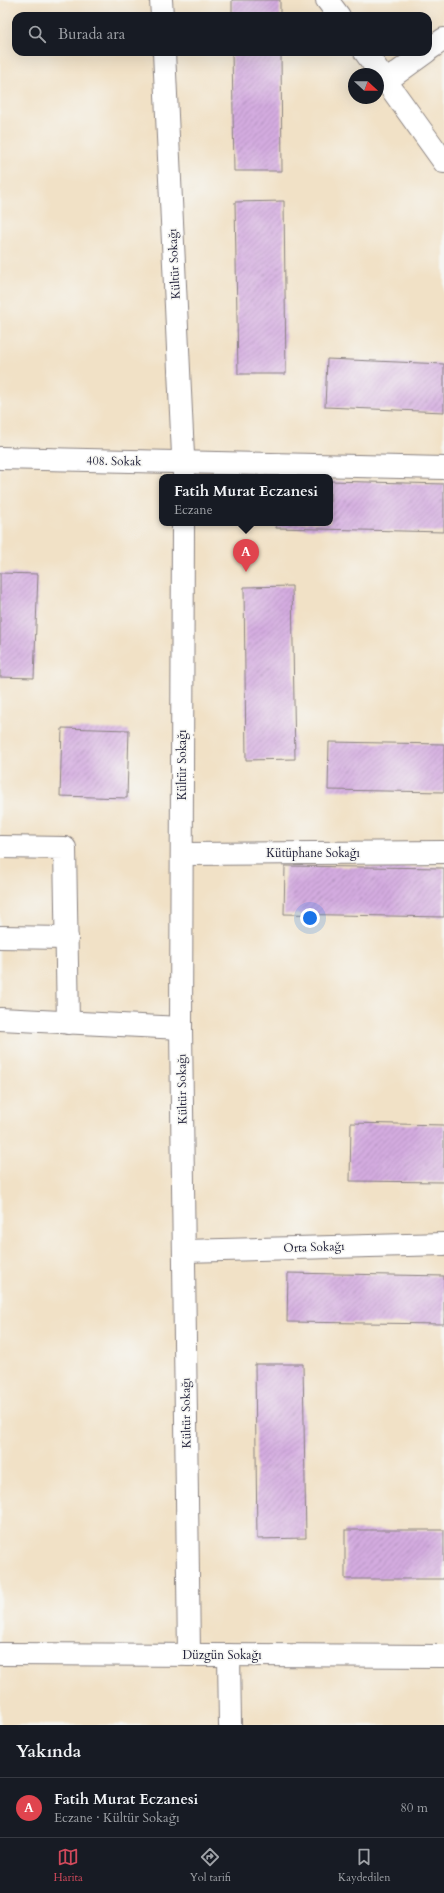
<!DOCTYPE html>
<html lang="tr">
<meta charset="utf-8">
<style>
body{margin:0;font-family:Cardo,serif;background:#242831;color:#f1f3f6}
.compass{position:absolute;left:348px;top:68px;width:36px;height:36px;border-radius:50%;background:#171b24;box-shadow:0 4px 16px #0002;rotate:111deg}
.you{position:absolute;left:310px;top:918px;width:14px;height:14px;margin:-10px;border:3px solid #fff;border-radius:50%;background:#1a73e8;box-shadow:0 0 0 6px #1a73e833}
.badge{display:grid;place-items:center;width:26px;height:26px;border-radius:50%;background:#d1495b;color:#fff;font-size:13px;font-weight:700}
.pin{position:absolute;translate:-50% -33px;filter:drop-shadow(0 1px 2px #0008)}
.pin::after{content:'';position:absolute;top:21px;width:14px;height:12px;background:inherit;clip-path:polygon(0 0,100% 0,50% 100%)}
.popup{position:absolute;left:159px;top:474px;width:174px;height:52px;box-sizing:border-box;display:grid;place-content:center;border-radius:8px;background:#171b24;filter:drop-shadow(0 1px 3px #0005);font-size:13px;white-space:nowrap;color:#9ea1a6}
.popup b{font-size:15px;color:#f1f3f6}
.popup::after{content:'';position:absolute;left:50%;top:100%;margin-left:-8px;border:8px solid transparent;border-top-color:#171b24}
.list{margin:0;padding:0;list-style:none}
h2{display:flex;justify-content:space-between;align-items:center;height:52px;margin:0;padding:0 16px;font-size:17px}
h2 small{font-size:13px;font-weight:400;color:#9ea1a6}
.list li{display:grid;grid-template-columns:26px 1fr auto;gap:12px;align-items:center;box-sizing:border-box;height:60px;padding:0 16px;border-top:1px solid #363941}
.list b{display:block;font-size:15px;white-space:nowrap}
.list p{margin:0;font-size:13px;white-space:nowrap;color:#9ea1a6}
.list em{font-size:13px;font-style:normal;color:#9ea1a6}
.icon{flex:none;width:22px;height:22px;fill:none;stroke:currentColor;stroke-width:2;stroke-linecap:round;stroke-linejoin:round}
.map{position:relative;flex:none;width:444px;height:1725px;overflow:hidden}
.search{position:absolute;background:#171b24;box-shadow:0 4px 16px #0002;left:12px;right:12px;top:12px;height:44px;display:flex;align-items:center;gap:10px;box-sizing:border-box;padding:0 14px;border-radius:12px;color:#9ea1a6;font-size:15px}
.sheet{height:112px;background:#171b24}
nav{display:flex;justify-content:space-around;align-items:center;box-sizing:border-box;height:56px;border-top:1px solid #363941;background:#171b24;font-size:11px;color:#9ea1a6}
nav a{display:grid;justify-items:center;gap:2px}
nav .on{color:#d1495b}
.map>svg:first-child{display:block}
.building{fill:url(#building-hatch)}
.lines{fill:none;stroke-linecap:round;stroke-linejoin:round}
.minor-casing{stroke:#8a8280;stroke-width:24}
.minor{stroke:#fff;stroke-width:22}
.labels{text-anchor:middle;dominant-baseline:central;stroke-width:3;stroke-linejoin:round;paint-order:stroke}
.street-label{font-size:12px;fill:#22223b;stroke:#f6f6f2}
</style>
<div class="map">
<svg width="444" height="1725" viewBox="0 0 444 1725">
<defs>
<pattern id="building-hatch" width="6" height="6" patternUnits="userSpaceOnUse"><rect width="6" height="6" fill="#d4ace0"/><path d="M-1 1l2-2M0 6l6-6M5 7l2-2" fill="none" stroke="#ac8cb7"/></pattern>
</defs>
<rect width="100%" height="100%" fill="#f6f6f2"/>
<filter id="ink" filterUnits="userSpaceOnUse"><feTurbulence type="fractalNoise" baseFrequency=".025" numOctaves="2"/><feDisplacementMap in="SourceGraphic" scale="8" xChannelSelector="R" yChannelSelector="G"/><feConvolveMatrix kernelMatrix="1 2 1 2 8 2 1 2 1" color-interpolation-filters="sRGB"/></filter>
<filter id="wash" filterUnits="userSpaceOnUse"><feTurbulence type="fractalNoise" baseFrequency=".012" numOctaves="4" result="noise"/><feDisplacementMap in="SourceGraphic" scale="16" xChannelSelector="R" yChannelSelector="G"/><feGaussianBlur stdDeviation="0.9" result="paint"/><feColorMatrix in="noise" values="0 0 0 0 0 0 0 0 0 0 0 0 0 0 0 0 0 1.4 0 .05"/><feComposite in="paint" operator="in"/></filter>
<g filter="url(#wash)">
<rect width="100%" height="100%" fill="#f1e1c6"/>
<g id="blocks">
<g class="building">
<rect x="232" y="0" width="48" height="16"/>
<path d="M 232,52 L 281,52 L 282,171 L 234,171 Z"/>
<path d="M 284,201 L 286,374 L 238,374 L 235,202 Z"/>
<path d="M 327,359 L 444,364 L 444,412 L 325,407 Z"/>
<path d="M 330,481 L 444,484 L 444,532 L 276,528 L 276,523 L 330,523 Z"/>
<path d="M 0,573 L 38,574 L 34,678 L 0,677 Z"/>
<path d="M 292,586 L 295,759 L 246,760 L 244,587 Z"/>
<path d="M 62,728 L 129,730 L 127,798 L 60,796 Z"/>
<path d="M 329,742 L 444,744 L 444,792 L 328,790 Z"/>
<path d="M 285,866 L 444,868 L 444,917 L 284,914 Z"/>
<path d="M 351,1123 L 444,1125 L 444,1182 L 350,1181 Z"/>
<path d="M 288,1273 L 444,1276 L 444,1324 L 287,1322 Z"/>
<path d="M 255,1364 L 303,1364 L 306,1538 L 257,1539 Z"/>
<rect x="345" y="1530" width="99" height="49"/>
</g>
</g>
</g>
<g filter="url(#ink)">
<use href="#blocks" fill-opacity="0" stroke="#8a8280" stroke-width="1"/>
<g class="lines">
<g class="minor-casing">
<g id="minor">
<path d="M 161,0 L 162,16"/>
<path d="M 327,0 L 339,16"/>
<path d="M 428,50 L 444,39"/>
<path d="M 164,52 L 184,476"/>
<path d="M 365,52 L 444,162"/>
<path d="M 386,81 L 426,52"/>
<path d="M 0,458 L 444,468"/>
<path d="M 183,523 L 181,1028 L 189,1655"/>
<path d="M 0,847 L 65,848 L 68,1023"/>
<path d="M 182,854 L 444,852"/>
<path d="M 0,937 L 67,938"/>
<path d="M 0,1019 L 181,1028"/>
<path d="M 184,1251 L 444,1244"/>
<path d="M 0,1654 L 444,1656"/>
<path d="M 229,1655 L 230,1725"/>
</g>
</g>
<use href="#minor" class="minor"/>
</g>
</g>
<g class="labels">
<g class="street-label">
<text transform="translate(174 264) rotate(-93)">Kültür Sokağı</text>
<text transform="translate(114 461) rotate(1)">408. Sokak</text>
<text transform="translate(182 765) rotate(-90)">Kültür Sokağı</text>
<text x="313" y="853">Kütüphane Sokağı</text>
<text transform="translate(182 1089) rotate(-91)">Kültür Sokağı</text>
<text transform="translate(314 1247) rotate(-2)">Orta Sokağı</text>
<text transform="translate(186 1413) rotate(-91)">Kültür Sokağı</text>
<text x="222" y="1655">Düzgün Sokağı</text>
</g>
</g>
</svg>
<svg class="compass" viewBox="-18 -18 36 36"><path d="M0-13l5 13h-10z" fill="#e53935"/><path d="M0 13l5-13h-10z" fill="#9ea1a6"/></svg>
<div class="you"></div>
<div class="pin badge" style="left:246px;top:572px;background:#e0444e">A</div>
<div class="popup"><b>Fatih Murat Eczanesi</b>Eczane</div>
<div class="search"><svg class="icon" aria-label="search" viewBox="0 0 24 24"><circle cx="10" cy="10" r="6"/><path d="M15 15l6 6"/></svg>Burada ara</div>
</div>
<section class="sheet">
<h2>Yakında<small></small></h2>
<ul class="list">
<li><span class="badge" style="background:#e0444e">A</span><div><b>Fatih Murat Eczanesi</b><p>Eczane · Kültür Sokağı</p></div><em>80 m</em></li>
</ul>
</section>
<nav>
<a class="on"><svg class="icon" aria-label="map" viewBox="0 0 24 24"><path d="M3 6l6-2 6 2 6-2v14l-6 2-6-2-6 2zM9 4v14M15 6v14"/></svg>Harita</a>
<a><svg class="icon" aria-label="directions" viewBox="0 0 24 24"><path d="M12 3l9 9-9 9-9-9zM9 14v-3h6M13 9l2 2-2 2"/></svg>Yol tarifi</a>
<a><svg class="icon" aria-label="saved" viewBox="0 0 24 24"><path d="M7 4h10v16l-5-4-5 4z"/></svg>Kaydedilen</a>
</nav>
